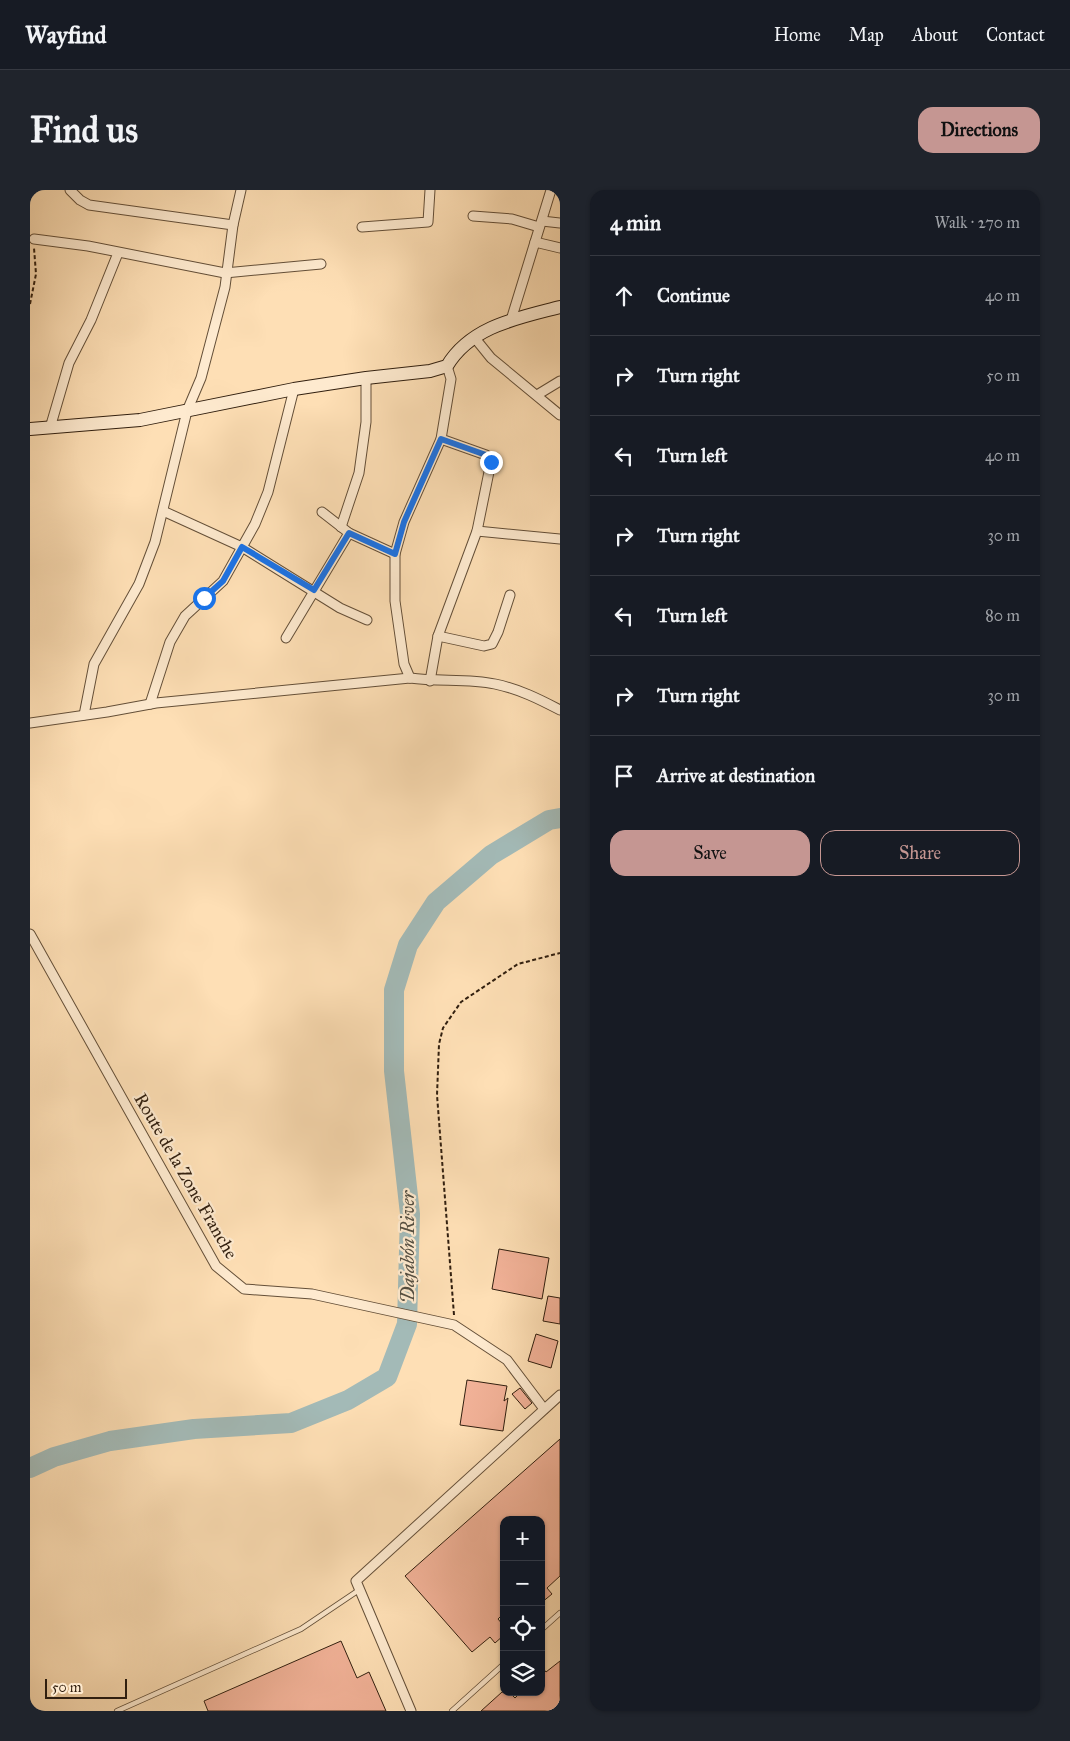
<!DOCTYPE html>
<meta charset="utf-8">
<style>
body{margin:0;font-family:"IM FELL Great Primer",serif;background:#20242c;color:#f1f3f6}
.controls{position:absolute;right:15px;bottom:15px;display:grid;overflow:hidden;border-radius:10px;box-shadow:0 1px 4px #0004}
.controls button{width:45px;height:45px;display:grid;place-items:center;padding:0;border:0;border-bottom:1px solid #363941;background:#171b24;color:#f1f3f6;font:25px sans-serif}
.scale{position:absolute;left:15px;bottom:12px;width:82px;box-sizing:border-box;padding-left:5px;border:2px solid #311f0f;border-top:0;font-size:14px;line-height:18px;white-space:nowrap;color:#311f0f;-webkit-text-stroke:4px #feeacf;paint-order:stroke}
.stop{position:absolute;width:15px;height:15px;margin:-11px;border:4px solid #1a73e8;border-radius:50%;background:#fff}
.stop.end{background:#1a73e8;border-color:#fff;box-shadow:0 1px 5px #0008}
.list{margin:0;padding:0;list-style:none}
h2{display:flex;justify-content:space-between;align-items:center;height:65px;margin:0;padding:0 20px;font-size:21px}
h2 small{font-size:16px;font-weight:400;color:#9ea1a6}
.list li{display:grid;grid-template-columns:32px 1fr auto;gap:15px;align-items:center;box-sizing:border-box;height:80px;padding:0 20px;border-top:1px solid #363941}
.list b{display:block;font-size:19px;white-space:nowrap}
.list em{font-size:16px;font-style:normal;color:#9ea1a6}
.actions{display:flex;gap:10px;padding:15px 20px}
.actions a{flex:1;padding:11px 0;border:1px solid #c59692;border-radius:15px;text-align:center;font-size:18px;color:#c59692}
.actions .main{background:#c59692;color:#111}
.icon{flex:none;width:28px;height:28px;fill:none;stroke:currentColor;stroke-width:2;stroke-linecap:round;stroke-linejoin:round}
.map{position:relative;flex:none;width:530px;height:1521px;overflow:hidden;border-radius:15px}
header{display:flex;align-items:center;gap:30px;box-sizing:border-box;height:70px;padding:0 25px;background:#171b24;border-bottom:1px solid #363941}
header strong{font-size:24px}
nav{display:flex;gap:28px;margin-inline-start:auto;font-size:18px}
.intro{display:flex;align-items:center;justify-content:space-between;box-sizing:border-box;height:120px;padding:0 30px}
h1{margin:0;font-size:35px}
.button{padding:12px 22px;border-radius:15px;background:#c59692;color:#111;font-size:18px;font-weight:700}
main{display:flex;gap:30px;padding:0 30px}
aside{flex:1;background:#171b24;border-radius:15px;box-shadow:0 1px 4px #0004}
.map>svg:first-child{display:block}
.lines{fill:none;stroke-linecap:round;stroke-linejoin:round}
.river{stroke:#a3bab7;stroke-width:20}
.building{fill:#f2b298;stroke:#311f0f}
.lane-casing{stroke:#644f38;stroke-width:6}
.street-casing{stroke:#644f38;stroke-width:11}
.secondary-casing{stroke:#311f0f;stroke-width:14}
.path{stroke:#311f0f;stroke-width:2;stroke-dasharray:4 2.5;stroke-linecap:butt}
.lane{stroke:#feeacf;stroke-width:4.5}
.street{stroke:#feeacf;stroke-width:9}
.secondary{stroke:#feeacf;stroke-width:12}
.route{stroke:#1a73e8;stroke-width:6}
.labels{text-anchor:middle;dominant-baseline:central;stroke-width:4.5;stroke-linejoin:round;paint-order:stroke}
.street-label{font-size:18px;fill:#311f0f;stroke:#feeacf}
.water-label{font-size:19px;font-style:italic;fill:#534e41;stroke:#feeacf}
</style>
<header>
<strong>Wayfind</strong>
<nav><a>Home</a><a>Map</a><a>About</a><a>Contact</a></nav>
</header>
<div class="intro"><h1>Find us</h1><a class="button">Directions</a></div>
<main>
<div class="map">
<svg width="530" height="1521" viewBox="0 0 530 1521">
<rect width="100%" height="100%" fill="#fedfb5"/>
<filter id="stains"><feTurbulence type="fractalNoise" baseFrequency=".004" numOctaves="4"/><feColorMatrix values="0 0 0 0 .2 0 0 0 0 .09 0 0 0 0 .02 0 0 0 .5 -.17"/></filter>
<radialGradient id="worn" r=".72"><stop offset=".6" stop-color="#630" stop-opacity="0"/><stop offset="1" stop-color="#630" stop-opacity=".3"/></radialGradient>
<g class="lines">
<path class="river" d="M 0,1278 L 24,1267 L 80,1251 L 164,1239 L 261,1233 L 318,1210 L 357,1187 L 377,1134 L 380,1024 L 364,881 L 364,800 L 378,755 L 406,712 L 461,665 L 519,630 L 530,628"/>
</g>
<g class="building">
<path d="M 469,1059 L 519,1068 L 512,1109 L 462,1099 Z"/>
<path d="M 518,1106 L 530,1108 L 530,1134 L 513,1131 Z"/>
<path d="M 506,1144 L 528,1151 L 521,1178 L 498,1171 Z"/>
<path d="M 437,1190 L 477,1196 L 474,1211 L 478,1208 L 473,1241 L 430,1235 Z"/>
<path d="M 490,1198 L 502,1213 L 495,1219 L 482,1204 Z"/>
<path d="M 530,1249 L 530,1386 L 517,1398 L 522,1404 L 511,1413 L 511,1330 L 474,1330 L 474,1423 L 468,1429 L 474,1436 L 474,1445 L 465,1453 L 460,1447 L 442,1462 L 375,1386 Z"/>
<path d="M 311,1451 L 327,1488 L 339,1482 L 356,1521 L 178,1521 L 174,1511 Z"/>
<path d="M 530,1471 L 530,1521 L 451,1521 L 472,1502 L 479,1502 L 485,1508 L 491,1502 L 511,1502 L 511,1476 L 516,1482 Z"/>
</g>
<g class="lines">
<g class="lane-casing">
<g id="lane">
<path d="M 511,1440 L 530,1423"/>
<path d="M 87,1521 L 271,1439 L 329,1400"/>
<path d="M 422,1521 L 474,1474"/>
</g>
</g>
<g class="street-casing">
<g id="street">
<path d="M 40,0 L 50,10 L 59,15 L 203,35"/>
<path d="M 443,26 L 482,29 L 509,37"/>
<path d="M 512,31 L 530,33"/>
<path d="M 332,37 L 398,32 L 400,0"/>
<path d="M 4,49 L 58,56 L 195,83 L 291,74"/>
<path d="M 505,52 L 530,58"/>
<path d="M 481,130 L 521,0"/>
<path d="M 444,147 L 461,168 L 530,225"/>
<path d="M 507,205 L 530,191"/>
<path d="M 20,238 L 39,173 L 61,130 L 88,63"/>
<path d="M 133,321 L 212,357 L 310,418 L 337,430"/>
<path d="M 292,322 L 319,343 L 365,364"/>
<path d="M 311,337 L 329,283 L 336,232 L 336,188"/>
<path d="M 447,341 L 530,349"/>
<path d="M 408,446 L 454,456 L 462,454 L 468,442 L 480,405"/>
<path d="M 256,448 L 319,343"/>
<path d="M 380,488 L 374,474 L 365,411 L 365,364 L 374,332 L 411,249 L 421,189 L 417,176"/>
<path d="M 400,491 L 408,446 L 447,341 L 461,272 L 456,265 L 411,249"/>
<path d="M 120,514 L 140,452 L 155,426 L 193,391 L 225,334 L 238,302 L 264,199"/>
<path d="M 54,525 L 64,474 L 109,394 L 125,352 L 157,221 L 171,188 L 195,97 L 203,35 L 211,0"/>
<path d="M 0,533 L 77,522 L 126,513 L 380,488 C 408,492 439,488 465,494 C 489,499 509,509 530,520"/>
<path d="M 0,744 L 186,1076 L 214,1099 L 282,1104 L 424,1135 L 477,1170 L 514,1219"/>
<path d="M 381,1521 L 326,1391 L 530,1205"/>
</g>
</g>
<g class="secondary-casing">
<path id="secondary" d="M 0,239 L 110,230 L 264,199 L 336,188 L 400,181 L 417,176 C 441,136 488,128 530,117"/>
</g>
<g class="path">
<path d="M 0,114 L 6,84 L 4,58"/>
<path d="M 424,1125 L 407,905 L 409,854 L 413,838 L 431,812 L 488,774 L 530,763"/>
</g>
<use href="#lane" class="lane"/>
<use href="#street" class="street"/>
<use href="#secondary" class="secondary"/>
</g>
<g class="lines">
<path class="route" d="M 174,408 L 193,391 L 212,357 L 284,400 L 319,343 L 365,364 L 374,332 L 411,249 L 456,265 L 461,272"/>
</g>
<g class="labels">
<g class="street-label">
<text transform="translate(156 986) rotate(60)">Route de la Zone Franche</text>
</g>
<g class="water-label">
<text transform="translate(377 1057) rotate(-90)">Dajabón River</text>
</g>
</g>
<rect width="100%" height="100%" filter="url(#stains)"/>
<rect width="100%" height="100%" fill="url(#worn)"/>
</svg>
<div class="controls">
<button>+</button>
<button>−</button>
<button><svg class="icon" aria-label="locate" viewBox="0 0 24 24"><circle cx="12" cy="12" r="6"/><path d="M12 2v4M12 18v4M2 12h4M18 12h4"/></svg></button>
<button><svg class="icon" aria-label="layers" viewBox="0 0 24 24"><path d="M12 4l9 5-9 5-9-5zM3 14l9 5 9-5"/></svg></button>
</div>
<div class="scale">50 m</div>
<div class="stop" style="left:174px;top:408px"></div>
<div class="stop end" style="left:461px;top:272px"></div>
</div>
<aside>
<h2>4 min<small>Walk · 270 m</small></h2>
<ul class="list">
<li><svg class="icon" aria-label="ahead" viewBox="0 0 24 24"><path d="M12 20V5M6 11l6-6 6 6"/></svg><div><b>Continue</b></div><em>40 m</em></li>
<li><svg class="icon" aria-label="right" viewBox="0 0 24 24"><path d="M7 20v-9h11M14 6l5 5-5 5"/></svg><div><b>Turn right</b></div><em>50 m</em></li>
<li><svg class="icon" aria-label="left" viewBox="0 0 24 24"><path d="M17 20v-9H6M10 6l-5 5 5 5"/></svg><div><b>Turn left</b></div><em>40 m</em></li>
<li><svg class="icon" aria-label="right" viewBox="0 0 24 24"><path d="M7 20v-9h11M14 6l5 5-5 5"/></svg><div><b>Turn right</b></div><em>30 m</em></li>
<li><svg class="icon" aria-label="left" viewBox="0 0 24 24"><path d="M17 20v-9H6M10 6l-5 5 5 5"/></svg><div><b>Turn left</b></div><em>80 m</em></li>
<li><svg class="icon" aria-label="right" viewBox="0 0 24 24"><path d="M7 20v-9h11M14 6l5 5-5 5"/></svg><div><b>Turn right</b></div><em>30 m</em></li>
<li><svg class="icon" aria-label="arrive" viewBox="0 0 24 24"><path d="M6 21V4h12l-3 4 3 4H6"/></svg><div><b>Arrive at destination</b></div></li>
</ul>
<div class="actions"><a class="main">Save</a><a>Share</a></div>
</aside>
</main>
